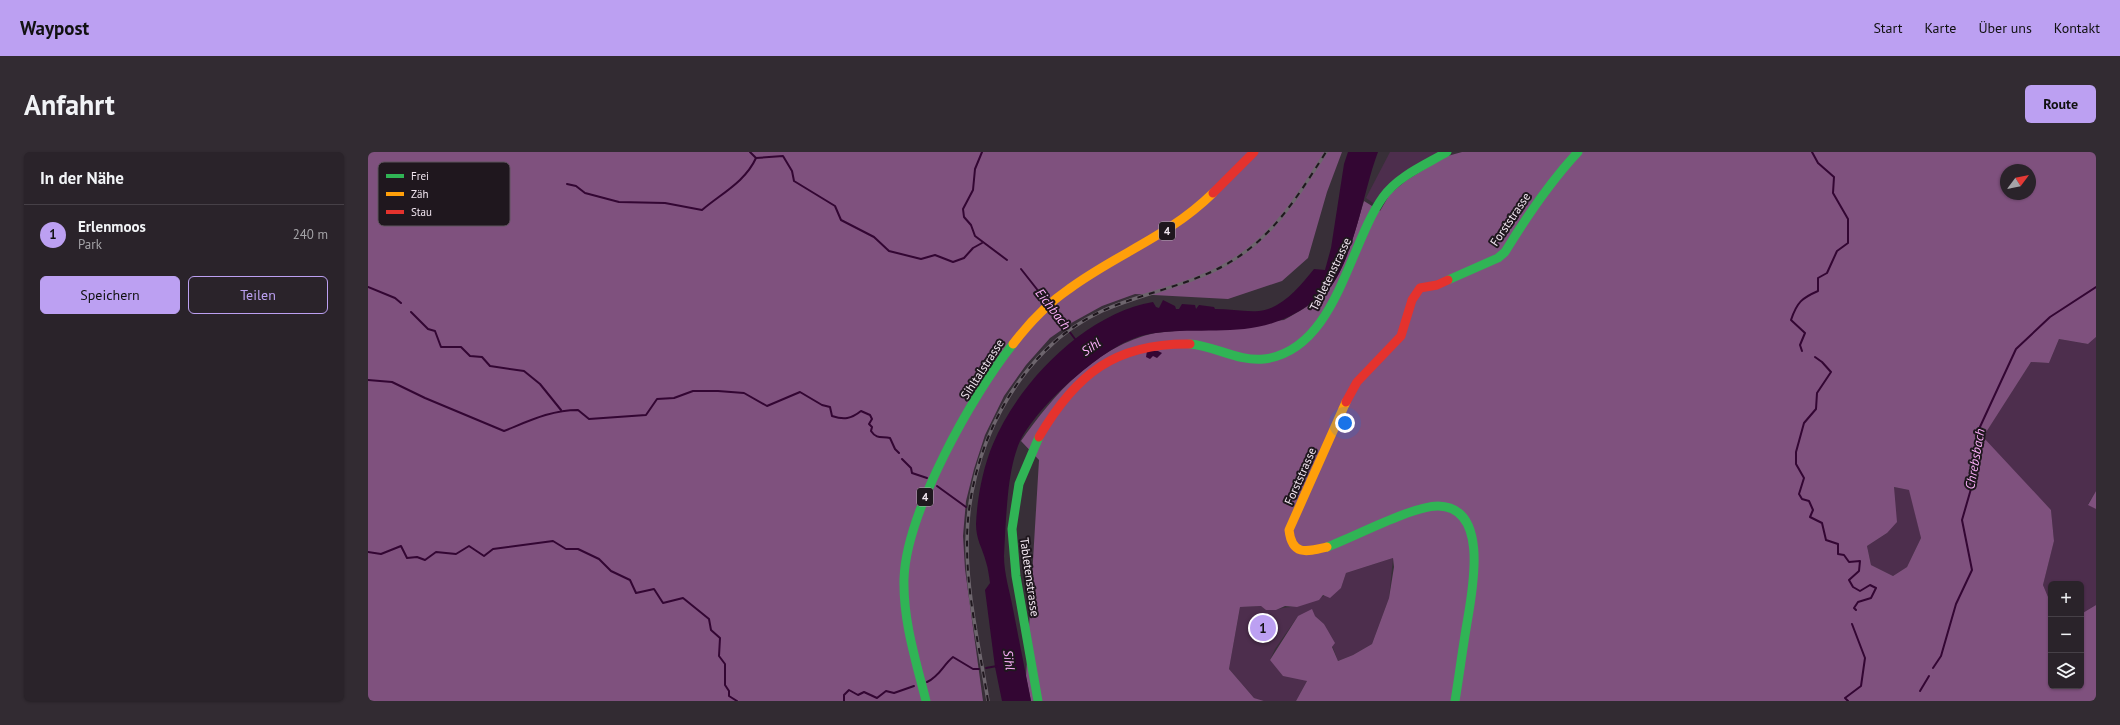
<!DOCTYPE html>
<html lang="de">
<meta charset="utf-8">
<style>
body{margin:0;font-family:"PT Sans",sans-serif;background:#322b32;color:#f1f3f6}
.controls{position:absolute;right:12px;bottom:12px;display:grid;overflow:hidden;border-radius:6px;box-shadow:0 1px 3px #0004}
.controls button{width:36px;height:36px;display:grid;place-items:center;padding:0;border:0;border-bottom:1px solid #464047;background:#2a232a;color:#f1f3f6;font:20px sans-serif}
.compass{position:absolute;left:1632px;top:12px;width:36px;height:36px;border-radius:50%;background:#2a232a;box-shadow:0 1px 3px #0004;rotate:58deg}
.you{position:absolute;left:977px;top:271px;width:14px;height:14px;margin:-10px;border:3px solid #fff;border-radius:50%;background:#1a73e8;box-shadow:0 0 0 6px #1a73e833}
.badge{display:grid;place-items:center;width:26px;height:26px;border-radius:50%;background:#bca0f2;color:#111;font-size:13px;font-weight:700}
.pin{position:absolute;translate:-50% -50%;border:2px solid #fff;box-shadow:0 1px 4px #0006}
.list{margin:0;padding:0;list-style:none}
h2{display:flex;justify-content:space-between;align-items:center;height:52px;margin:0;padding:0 16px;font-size:17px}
h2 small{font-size:13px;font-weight:400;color:#a5a4a8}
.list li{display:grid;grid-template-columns:26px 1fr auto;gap:12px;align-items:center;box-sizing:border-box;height:60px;padding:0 16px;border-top:1px solid #464047}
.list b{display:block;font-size:15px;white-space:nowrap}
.list p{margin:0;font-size:13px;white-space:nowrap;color:#a5a4a8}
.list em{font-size:13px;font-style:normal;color:#a5a4a8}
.actions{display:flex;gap:8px;padding:12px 16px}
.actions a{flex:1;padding:9px 0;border:1px solid #bca0f2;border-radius:6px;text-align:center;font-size:14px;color:#bca0f2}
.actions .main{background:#bca0f2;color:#111}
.icon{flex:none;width:22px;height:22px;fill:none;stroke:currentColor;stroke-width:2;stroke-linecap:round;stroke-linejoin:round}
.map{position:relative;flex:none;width:1728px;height:549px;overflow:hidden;border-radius:6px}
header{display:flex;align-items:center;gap:24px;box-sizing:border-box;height:56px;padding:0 20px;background:#bca0f2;color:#111}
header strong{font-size:19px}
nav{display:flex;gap:22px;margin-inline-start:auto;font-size:14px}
.intro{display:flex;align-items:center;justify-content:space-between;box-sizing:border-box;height:96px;padding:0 24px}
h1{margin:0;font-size:28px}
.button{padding:10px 18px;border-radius:6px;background:#bca0f2;color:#111;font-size:14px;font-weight:700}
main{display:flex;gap:24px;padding:0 24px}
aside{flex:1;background:#2a232a;border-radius:6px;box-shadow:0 1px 3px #0004}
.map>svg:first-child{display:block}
.green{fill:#4d2e4d}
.forest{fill:#7f517e;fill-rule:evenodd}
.water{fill:#330633}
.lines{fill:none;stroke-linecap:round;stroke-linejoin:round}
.stream{stroke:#330633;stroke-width:2}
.fast{stroke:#30b455;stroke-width:9}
.slow{stroke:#ff9f0a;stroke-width:9}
.jam{stroke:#e5322d;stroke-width:9}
.rail-casing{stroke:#6d656d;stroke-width:3.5}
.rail{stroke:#1f171e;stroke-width:2;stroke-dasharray:6;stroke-linecap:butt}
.labels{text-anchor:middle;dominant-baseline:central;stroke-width:4;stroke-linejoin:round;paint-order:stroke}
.shield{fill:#1f171e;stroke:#b2a8b1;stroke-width:1}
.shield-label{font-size:11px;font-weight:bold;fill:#f1e6f0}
.street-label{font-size:12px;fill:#f1e6f0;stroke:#1f171e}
.water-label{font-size:13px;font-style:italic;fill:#fdb1fb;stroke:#1f171e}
.key{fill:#1f171e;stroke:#5e555d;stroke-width:1}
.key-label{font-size:11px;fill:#f1e6f0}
</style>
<header>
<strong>Waypost</strong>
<nav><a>Start</a><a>Karte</a><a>Über uns</a><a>Kontakt</a></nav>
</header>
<div class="intro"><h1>Anfahrt</h1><a class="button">Route</a></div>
<main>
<aside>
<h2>In der Nähe<small></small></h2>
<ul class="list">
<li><span class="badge">1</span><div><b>Erlenmoos</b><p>Park</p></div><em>240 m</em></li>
</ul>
<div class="actions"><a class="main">Speichern</a><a>Teilen</a></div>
</aside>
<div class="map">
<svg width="1728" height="549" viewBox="0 0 1728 549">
<rect width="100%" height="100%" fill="#382f38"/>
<g class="green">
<path d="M 1022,0 L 1077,0 L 1008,53 L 998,46 Z"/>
<path d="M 1728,185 L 1728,339 L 1720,352 L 1728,357 L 1728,453 L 1713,462 L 1713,432 L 1683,432 L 1683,452 L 1675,433 L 1686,389 L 1683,358 L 1614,286 L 1663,210 L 1681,211 L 1691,187 L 1720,192 Z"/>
<path d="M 1526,335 L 1542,338 L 1553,386 L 1539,415 L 1525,424 L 1503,413 L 1499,394 L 1519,381 Z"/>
<path d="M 1025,406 L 1021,446 L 1004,492 L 985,503 L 970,509 L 956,472 L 947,464 L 930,464 L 907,497 L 902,508 L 939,529 L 928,549 L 896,549 L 886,546 L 861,517 L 872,455 L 893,454 L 908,458 C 918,454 924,456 933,453 C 947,449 959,442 973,436 L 978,421 Z"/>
</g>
<g class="forest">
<path d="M 0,0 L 974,0 L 959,40 L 940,106 L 914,129 L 860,147 L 767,142 L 734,154 L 705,170 L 682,186 L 658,213 L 636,244 L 617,283 L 606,317 L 598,349 L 595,384 L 597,417 L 615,549 L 0,549 Z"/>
<path d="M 1094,0 L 1728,0 L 1728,185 L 1720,192 L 1691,187 L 1681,211 L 1663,210 L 1615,285 L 1683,358 L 1686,389 L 1675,433 L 1683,452 L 1683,534 L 1713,534 L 1713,462 L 1728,453 L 1728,549 L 928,549 L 939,529 L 915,524 L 902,508 L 930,464 L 944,457 L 947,464 L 956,472 L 967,491 L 964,495 L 970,509 L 985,503 L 1004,492 L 1021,446 L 1026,415 L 1025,406 L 978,421 L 973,436 L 962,446 L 955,443 L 951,448 L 929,455 L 917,454 L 908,458 L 898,458 L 893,454 L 872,455 L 861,517 L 886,546 L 896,549 L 663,549 L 658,525 L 671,308 L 653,289 C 686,242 728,194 787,181 L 916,168 C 930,160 947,151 959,139 C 976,123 989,72 996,49 L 1012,59 L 1022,42 L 1039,28 L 1076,5 ZM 1638,18 L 1662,18 L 1662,42 L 1638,42 ZM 1526,335 L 1541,338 L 1553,386 L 1539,415 L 1525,424 L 1503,413 L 1499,394 L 1519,381 L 1529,370 Z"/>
<path d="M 1728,339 L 1728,357 L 1720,353 Z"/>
</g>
<g class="water">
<path d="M 980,0 L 1010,0 C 995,39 987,106 960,138 C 955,144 947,148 942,152 C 891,189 845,174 788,181 C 759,184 733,204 711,222 C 691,238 663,267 652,289 C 645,305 642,324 640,342 C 638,362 637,383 636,404 C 636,422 642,440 645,457 C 651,488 657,518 663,549 L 634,549 L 627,515 L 617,438 L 622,431 C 621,424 620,416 618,410 C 614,395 608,388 608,372 C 609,347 615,315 625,292 C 650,231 718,161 785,150 L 788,155 L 791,156 L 795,148 L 807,154 L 808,157 L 811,157 L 814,152 L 827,153 L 828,157 L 831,153 L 846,155 L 847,157 C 862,157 876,160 891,159 C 914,157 932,134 946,117 L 957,118 L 963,96 L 976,12 Z"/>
<path d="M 779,199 L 790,199 L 794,201 L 789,206 L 785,204 L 782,207 L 778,205 Z"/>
</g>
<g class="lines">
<g class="stream">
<path d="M 382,0 L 388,6 L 415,4 L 424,19 L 426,29 L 467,54 L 473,68 L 506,85 L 521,99 L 553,107 L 567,103 L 585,110 L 596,106 L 605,96 L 614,91"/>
<path d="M 614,0 L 607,17 L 605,38 L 595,57 L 596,65 L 603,73 L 607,84 L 639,108"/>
<path d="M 199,32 L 208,34 L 217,41 L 251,50 L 297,51 L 334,58 C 354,41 377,30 388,6"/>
<path d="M 653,117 L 679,150"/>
<path d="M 0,135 L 27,146 L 33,151"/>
<path d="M 683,155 L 707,187"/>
<path d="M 43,160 L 60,177 L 67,179 L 73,195 L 93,195 L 102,204 L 114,205 L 122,214 L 156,219 L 172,232 L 193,258"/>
<path d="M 1434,199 L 1432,193 L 1437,181 L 1423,168 C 1429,150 1434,146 1450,139 L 1450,126 L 1459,121 L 1469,99 L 1480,91 L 1480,67 L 1465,41 L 1466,25 L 1450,11 L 1444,0"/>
<path d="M 1447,205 L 1454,210 L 1463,220 L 1449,241 L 1448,257 L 1436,271 L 1428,300 L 1428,312 L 1436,326 L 1431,342 L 1434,347 L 1441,349 L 1445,358 L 1442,365 L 1454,371 L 1458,388 L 1470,392 L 1470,402 L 1476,403 L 1481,410 L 1492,409 L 1491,419 L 1481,428 L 1485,435 L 1492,439 L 1502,433 L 1508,436 L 1503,446 L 1490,450 L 1486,456 L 1488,458"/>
<path d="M 0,228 L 24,230 L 57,246 L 136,279 C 161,269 183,258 210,258 L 221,267 L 278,263 L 289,247 L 306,246 L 325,239 L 350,239 L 376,241 L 399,254 L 432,240 L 454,253 L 462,255 L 464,264 C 476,268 483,267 493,259 L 502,263 L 504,267 L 501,272 L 504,275 L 503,279 C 509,288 514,284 522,286 L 527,297 L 531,301"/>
<path d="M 534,307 L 543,316 L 544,321 L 559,326"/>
<path d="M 569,334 L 598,355"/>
<path d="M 0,400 L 13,402 L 33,394 L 39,406 L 49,405 L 57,408 L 68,400 L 88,402 L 101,394 L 116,404 L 125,397 L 185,389 L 198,397 L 210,397 L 231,407 L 243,419 L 262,428 L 268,441 L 286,437 L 295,451 L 315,446 L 341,467 L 343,478 L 352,486 L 351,504 L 357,512 L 357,533 L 361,539 L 361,544 L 369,549"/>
<path d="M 618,516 L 629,514"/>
<path d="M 1565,516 L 1573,504 L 1588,452 L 1604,418 L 1594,368 L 1607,323 L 1611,277 L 1648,197 L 1682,165 L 1728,135"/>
<path d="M 559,530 C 572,524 575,513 585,505 L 605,517 L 611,517"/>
<path d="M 1552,539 L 1561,524"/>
<path d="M 476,549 L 476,543 L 481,538 L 490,543 L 496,540 L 509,546 L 518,539 L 526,541 L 546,534"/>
<path d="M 1480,549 L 1477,546 L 1493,534 L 1497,506 L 1484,472"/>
</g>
<g class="fast">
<path d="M 1080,128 L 1130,106 L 1137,100 C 1159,64 1181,31 1210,0"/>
<path d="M 822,192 C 847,194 871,210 896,207 C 968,198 980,94 1015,45 C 1030,24 1057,13 1079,0"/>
<path d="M 959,395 C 986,385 1044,354 1070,354 C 1124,355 1103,445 1098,477 C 1094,501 1091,525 1087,549"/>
<path d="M 558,549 C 548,509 535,469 536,427 C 538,361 604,243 645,192"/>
<path d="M 670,549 L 648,424 L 644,377 L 651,332 L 671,285"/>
</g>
<g class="slow">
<path d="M 645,192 C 661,171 679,152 701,137 C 750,101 800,85 845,41"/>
<path d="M 959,395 C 938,400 924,404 921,378 L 978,250"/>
</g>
<g class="jam">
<path d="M 845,41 L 886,0"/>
<path d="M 978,250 L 989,230 L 1033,184 L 1044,148 L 1052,136 L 1069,133 L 1080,128"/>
<path d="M 671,285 C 708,222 747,191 822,192"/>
</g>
<g class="rail-casing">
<path id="rail" d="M 620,549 C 612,498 599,445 599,393 C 598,302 648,198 734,159 C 765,145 799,138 831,125 C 895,101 923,55 958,0"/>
</g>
<use href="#rail" class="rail"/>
</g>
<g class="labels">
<g class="shield">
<rect x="791" y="70" width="16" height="18" rx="3"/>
<rect x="549" y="336" width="16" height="18" rx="3"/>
</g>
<g class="shield-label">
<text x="799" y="79">4</text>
<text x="557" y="345">4</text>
</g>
<g class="street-label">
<text transform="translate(1142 67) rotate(-56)">Forststrasse</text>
<text transform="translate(962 122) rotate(-64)">Tabletenstrasse</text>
<text transform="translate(614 217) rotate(-57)">Sihltalstrasse</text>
<text transform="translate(932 324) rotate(-66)">Forststrasse</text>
<text transform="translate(662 425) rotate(82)">Tabletenstrasse</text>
</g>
<g class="water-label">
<text transform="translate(685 157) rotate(52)">Eichbach</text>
<text transform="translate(723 195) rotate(-35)">Sihl</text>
<text transform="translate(1607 307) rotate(-80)">Chrebsbach</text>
<text transform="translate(641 508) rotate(82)">Sihl</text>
</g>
</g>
<rect x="10" y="10" width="132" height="64" rx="6" class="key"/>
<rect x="18" y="22" width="18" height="4" fill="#30b455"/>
<rect x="18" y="40" width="18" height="4" fill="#ff9f0a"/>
<rect x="18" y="58" width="18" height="4" fill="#e5322d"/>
<g class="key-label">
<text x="43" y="28">Frei</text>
<text x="43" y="46">Zäh</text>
<text x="43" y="64">Stau</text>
</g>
</svg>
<div class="controls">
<button>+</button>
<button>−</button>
<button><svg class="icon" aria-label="layers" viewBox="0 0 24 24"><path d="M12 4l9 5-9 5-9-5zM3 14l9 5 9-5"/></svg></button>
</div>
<svg class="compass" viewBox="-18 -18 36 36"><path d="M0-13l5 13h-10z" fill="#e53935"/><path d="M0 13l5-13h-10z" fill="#a5a4a8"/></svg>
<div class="you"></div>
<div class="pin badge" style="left:895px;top:476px">1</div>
</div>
</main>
